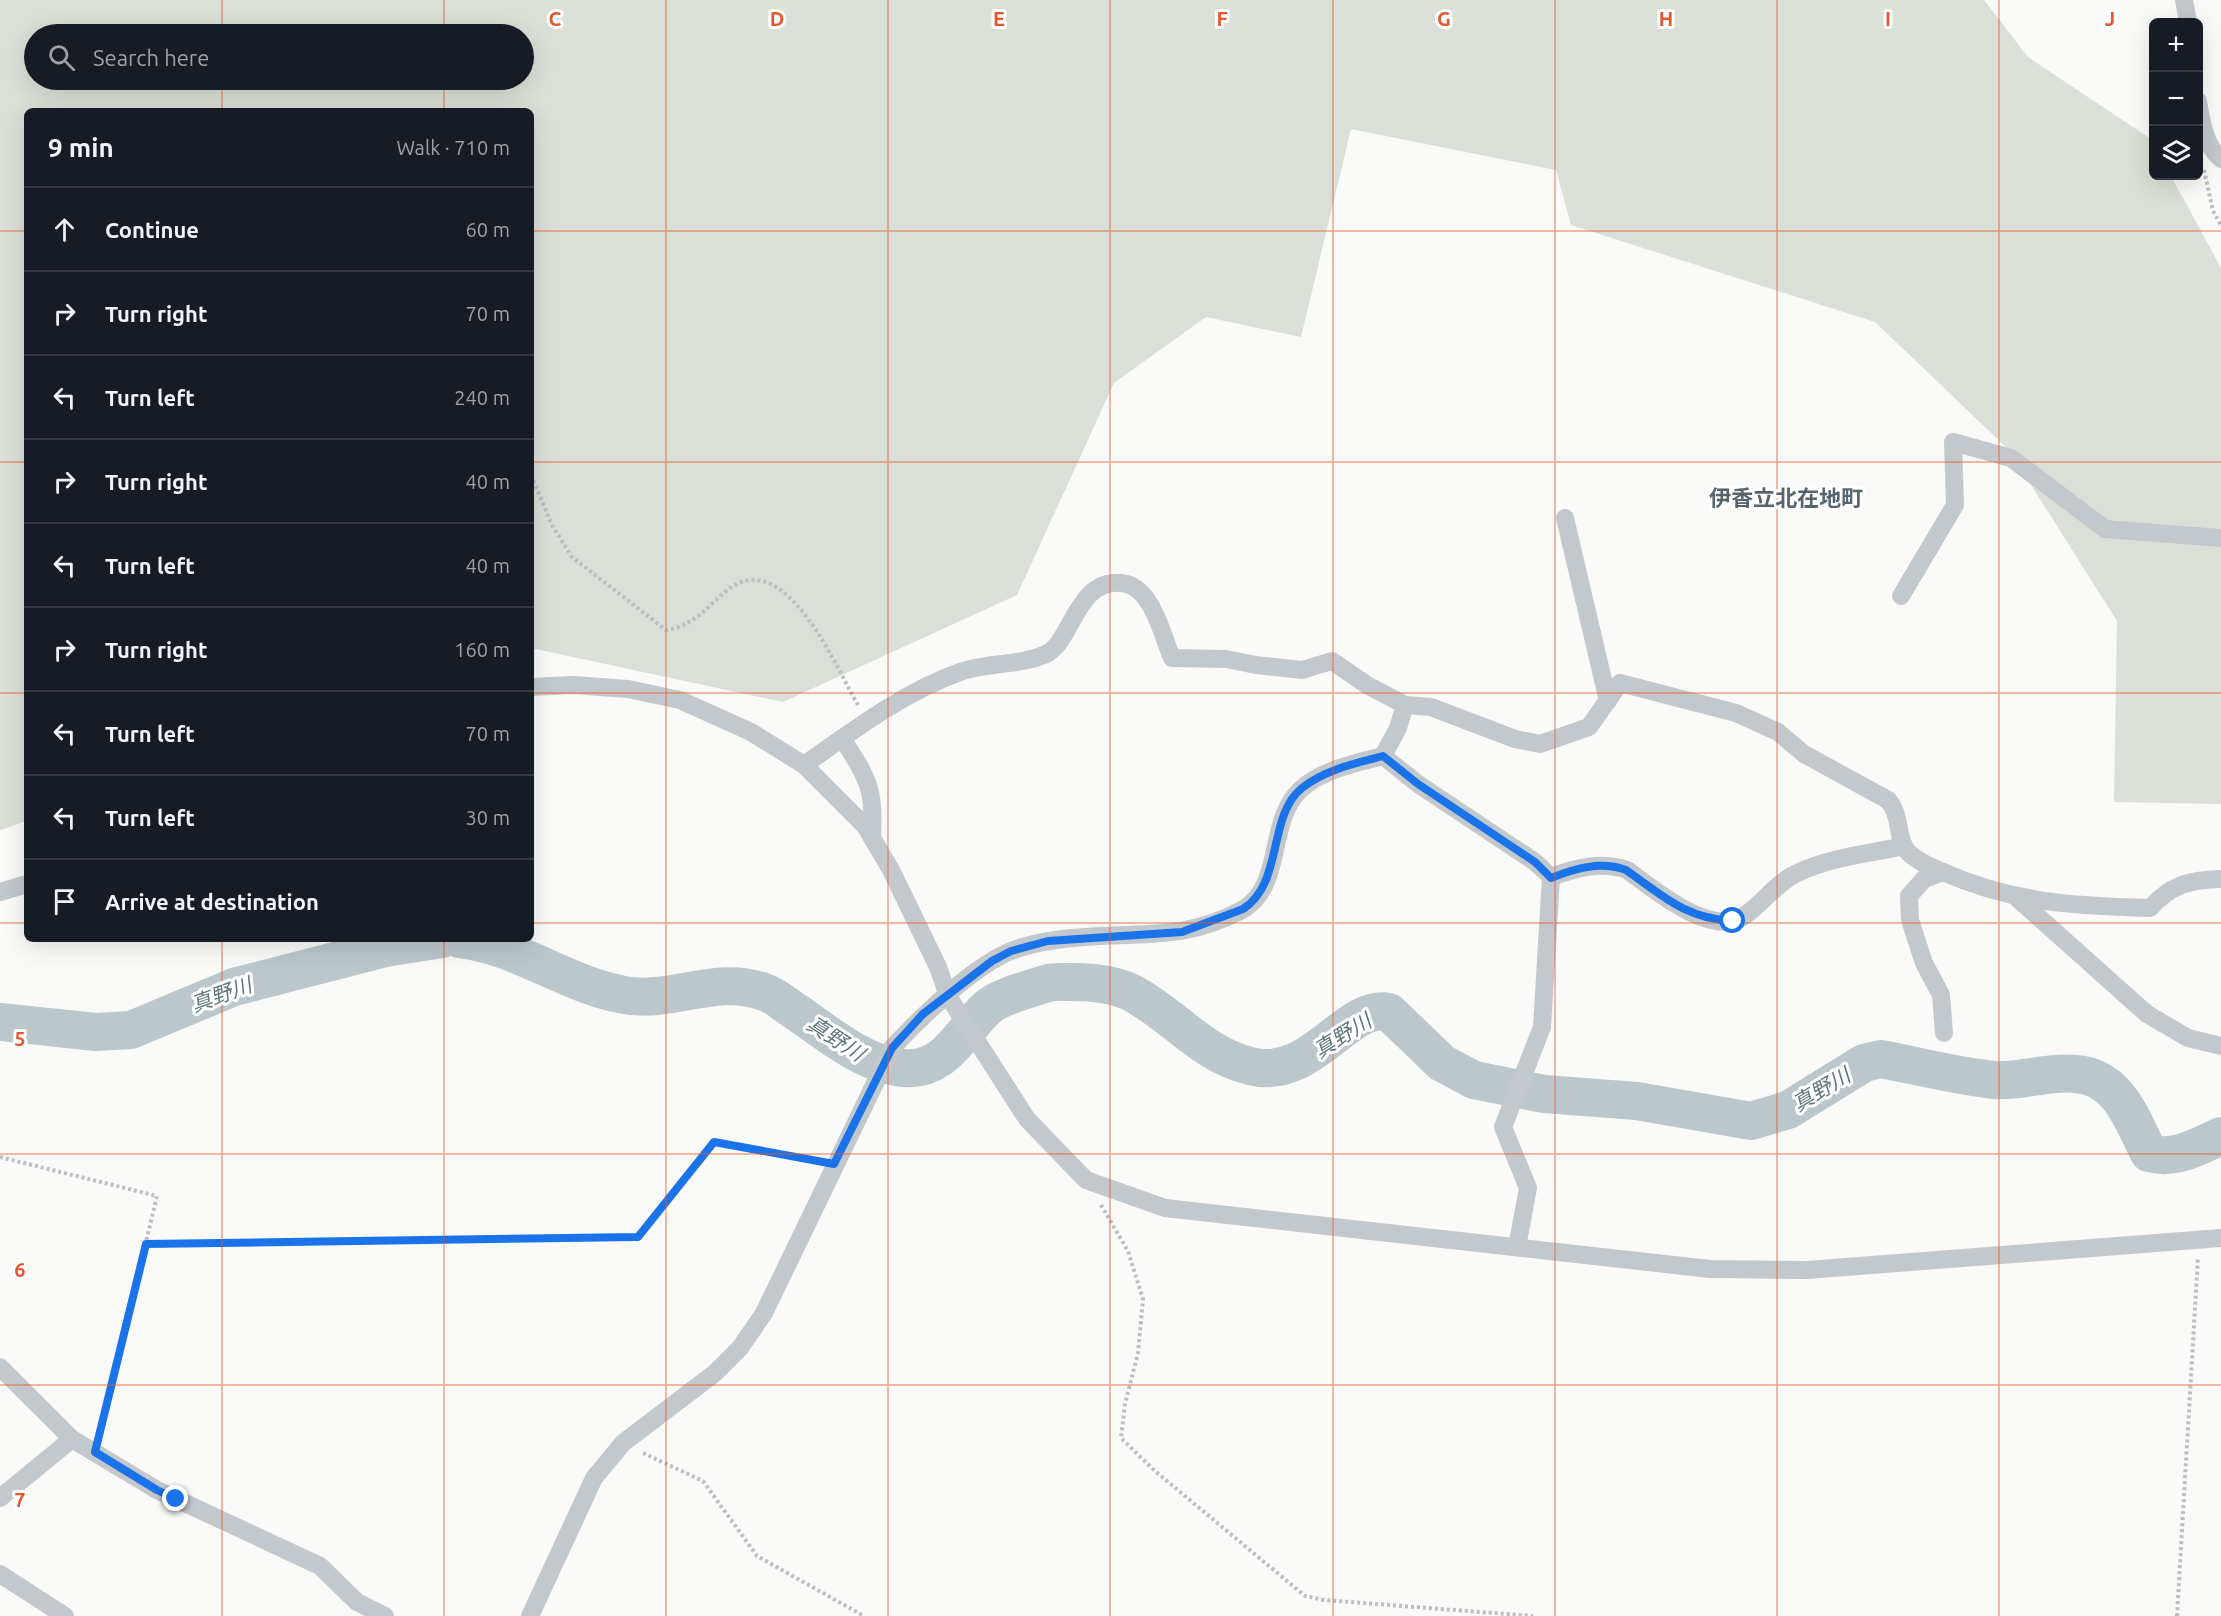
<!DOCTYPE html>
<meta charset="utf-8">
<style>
body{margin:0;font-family:Ubuntu,"Noto Sans JP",sans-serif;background:#242831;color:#f1f3f6}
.controls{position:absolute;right:18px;top:18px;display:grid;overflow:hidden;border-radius:9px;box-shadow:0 6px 24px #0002}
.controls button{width:54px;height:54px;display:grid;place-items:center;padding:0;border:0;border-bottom:2px solid #363941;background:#171b24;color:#f1f3f6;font:30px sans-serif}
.stop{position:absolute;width:18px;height:18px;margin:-14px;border:4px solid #1a73e8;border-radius:50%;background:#fff}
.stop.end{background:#1a73e8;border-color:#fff;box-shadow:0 2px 6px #0008}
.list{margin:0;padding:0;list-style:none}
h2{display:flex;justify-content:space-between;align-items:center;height:78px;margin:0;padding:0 24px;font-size:26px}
h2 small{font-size:20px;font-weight:400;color:#9ea1a6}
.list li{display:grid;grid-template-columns:39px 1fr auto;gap:18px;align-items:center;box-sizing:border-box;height:84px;padding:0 24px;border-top:2px solid #363941}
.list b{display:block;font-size:22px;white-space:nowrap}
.list em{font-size:20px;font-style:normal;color:#9ea1a6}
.icon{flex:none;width:33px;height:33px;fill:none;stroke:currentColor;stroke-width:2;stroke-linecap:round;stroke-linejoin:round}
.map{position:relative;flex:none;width:2221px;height:1616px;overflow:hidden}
.search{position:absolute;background:#171b24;box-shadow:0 6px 24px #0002;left:24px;top:24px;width:510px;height:66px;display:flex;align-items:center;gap:15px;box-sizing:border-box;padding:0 21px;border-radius:33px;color:#9ea1a6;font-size:22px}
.panel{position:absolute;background:#171b24;box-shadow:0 6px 24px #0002;left:24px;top:108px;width:510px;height:834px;border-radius:9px}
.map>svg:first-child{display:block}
.green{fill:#dadfd7;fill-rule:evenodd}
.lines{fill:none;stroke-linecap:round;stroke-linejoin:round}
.river{stroke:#bbc7cb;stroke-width:38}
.path{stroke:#bbbfc2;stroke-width:4;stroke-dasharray:3 3;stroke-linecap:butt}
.street{stroke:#c3c8cc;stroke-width:18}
.route{stroke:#1a73e8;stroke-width:8}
.grid{fill:none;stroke:#e4572e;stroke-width:1.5;stroke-opacity:0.55}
.labels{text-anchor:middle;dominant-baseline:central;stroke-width:6;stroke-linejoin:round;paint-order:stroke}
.water-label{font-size:21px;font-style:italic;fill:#60757c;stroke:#fff}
.quarter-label{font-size:22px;font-weight:bold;fill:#57646e;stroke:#fff}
.grid-label{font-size:20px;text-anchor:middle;font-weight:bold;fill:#e4572e;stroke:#fff;stroke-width:6;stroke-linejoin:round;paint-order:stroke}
</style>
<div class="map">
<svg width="2221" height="1616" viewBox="0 0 2221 1616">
<rect width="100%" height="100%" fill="#fafaf8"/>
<path class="green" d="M 0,0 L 1984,0 L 2028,57 L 2151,139 L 2153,144 L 2154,176 L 2171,176 L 2221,268 L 2221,804 L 2114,802 L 2117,621 L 2009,450 L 1875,322 L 1571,225 L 1556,170 L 1351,129 L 1301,337 L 1206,317 L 1114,383 L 1017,595 L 783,702 L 531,648 L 531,111 L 27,111 L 27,821 L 0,830 ZM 34,34 L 524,34 L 524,80 L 34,80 Z"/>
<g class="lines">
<g class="river">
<path d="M 459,939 C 519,945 570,988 631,996 C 676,1001 719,975 764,992 C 775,995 785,1005 795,1011 C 827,1033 864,1065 904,1068 C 946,1072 961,1031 988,1007 C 999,997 1030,989 1045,984 C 1053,981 1062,982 1071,982 C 1089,982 1115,984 1132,993 C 1174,1015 1201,1054 1250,1066 C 1312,1082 1346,1003 1389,1012 L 1442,1063 L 1474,1080 L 1544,1094 L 1637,1101 L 1751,1121 L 1788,1110 L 1864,1063 L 1881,1059 C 1918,1066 1956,1076 1994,1080 C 2021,1082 2049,1071 2076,1074 C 2119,1077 2132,1120 2149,1153 C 2174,1161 2199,1146 2221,1136"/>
<path d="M 0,1022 L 96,1032 L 131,1030 L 234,987 L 385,948 L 442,939"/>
</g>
<g class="path">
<path d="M 2204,170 L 2213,211 L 2221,225"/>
<path d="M 531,475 L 552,525 L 572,557 L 666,630 C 694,627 709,604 730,588 C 787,548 836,668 858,705"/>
<path d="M 0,1157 L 157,1196 L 100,1434"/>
<path d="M 1101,1205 L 1128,1251 L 1143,1299 L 1138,1353 L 1125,1404 L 1121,1438 L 1155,1471 L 1305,1596 L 1324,1600 L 1533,1616"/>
<path d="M 146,1244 L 638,1237 L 714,1142 L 818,1161"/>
<path d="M 643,1453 L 703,1481 L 757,1556 L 864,1616"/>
<path d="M 2177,1616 L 2198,1257"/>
</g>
<g class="street">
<path d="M 2184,0 L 2188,22"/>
<path d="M 2198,101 C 2201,120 2205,146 2221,159"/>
<path d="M 1565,518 L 1608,701"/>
<path d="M 1901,596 L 1955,505 L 1953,442 L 2011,458 L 2105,529 L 2221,538"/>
<path d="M 531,687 L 573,685 L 628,689 L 680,700 L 751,732 L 804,765 L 865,826 L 891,870 L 938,967 L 948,996 L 1027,1119 L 1086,1180 L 1165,1208 L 1710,1269 L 1807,1270 L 2221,1238"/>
<path d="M 842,738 C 868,779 875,788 872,838"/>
<path d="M 1383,756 L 1398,728 L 1405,705"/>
<path d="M 804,765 C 854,730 902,693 960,672 C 987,662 1020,666 1046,654 C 1072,642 1076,579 1121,583 C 1152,585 1162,635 1172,658 L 1226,659 L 1256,665 L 1302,670 L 1332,661 L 1367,685 L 1405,705 L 1431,707 L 1515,739 L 1540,744 L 1589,727 L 1620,683 L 1736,713 L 1778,732 L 1804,754 L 1888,800 C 1902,816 1896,838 1907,851 C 1916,861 1931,867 1943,872 C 2013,903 2074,906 2150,908 C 2172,884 2189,880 2221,879"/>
<path d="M 1943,872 L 1924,879 L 1909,896 L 1910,920 L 1924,963 L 1941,995 L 1944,1033"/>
<path d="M 0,892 L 27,884"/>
<path d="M 2017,898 L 2147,1014 L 2188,1038 L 2221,1046"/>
<path d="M 1517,1247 L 1528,1188 L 1503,1127 L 1542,1027 L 1551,877"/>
<path d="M 0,1367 L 72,1439 L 157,1490 L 320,1566 L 357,1602 L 385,1616"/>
<path d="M 0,1498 L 72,1439"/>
<path d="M 0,1574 L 65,1616"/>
<path d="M 530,1616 L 594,1478 L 623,1443 L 715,1373 L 740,1348 L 764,1313 L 892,1048 C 921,1017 972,967 1011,951 C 1039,940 1071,938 1101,936 C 1156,933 1190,937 1242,910 C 1284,887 1267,821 1300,790 C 1321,770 1356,763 1383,756 L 1418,784 L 1535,862 L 1551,877 C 1576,868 1601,861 1627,870 C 1653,888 1711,939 1744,916 C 1763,903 1776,883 1797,873 C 1830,857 1868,854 1904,846"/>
</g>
</g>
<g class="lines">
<path class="route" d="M 176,1499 L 157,1490 L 95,1452 L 146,1244 L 638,1237 L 714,1142 L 834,1164 L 892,1048 L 923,1014 L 992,961 L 1011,951 L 1048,941 L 1182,932 L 1243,909 C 1284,883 1267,816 1302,788 C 1324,770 1356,763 1383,756 L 1418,784 L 1535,862 L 1551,878 C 1576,868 1601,861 1626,870 C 1663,896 1686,919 1733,921"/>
</g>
<path class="grid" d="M 222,0 L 222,34M 444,0 L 444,34M 666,0 L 666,1616M 888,0 L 888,1616M 1110,0 L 1110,1616M 1333,0 L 1333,1616M 1555,0 L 1555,1616M 1777,0 L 1777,1616M 1999,0 L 1999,1616M 222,80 L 222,111M 444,80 L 444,111M 0,231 L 27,231M 531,231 L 2221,231M 0,462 L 27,462M 531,462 L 2221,462M 0,693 L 27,693M 531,693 L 2221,693M 0,923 L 27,923M 531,923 L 2221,923M 222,939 L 222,1616M 444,939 L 444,1616M 0,1154 L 2221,1154M 0,1385 L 2221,1385"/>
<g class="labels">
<g class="water-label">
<text transform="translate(221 994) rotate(-20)">真野川</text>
<text transform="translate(1342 1035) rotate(-32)">真野川</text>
<text transform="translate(836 1038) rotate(33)">真野川</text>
<text transform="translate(1821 1089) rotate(-31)">真野川</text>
</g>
<g class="quarter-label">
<text x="1786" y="497">伊香立北在地町</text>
</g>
</g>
<g class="grid-label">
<text x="555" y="26">C</text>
<text x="777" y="26">D</text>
<text x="999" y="26">E</text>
<text x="1222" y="26">F</text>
<text x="1444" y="26">G</text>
<text x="1666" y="26">H</text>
<text x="1888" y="26">I</text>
<text x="2110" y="26">J</text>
<text x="20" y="1046">5</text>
<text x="20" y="1277">6</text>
<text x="20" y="1507">7</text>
</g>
</svg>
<div class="controls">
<button>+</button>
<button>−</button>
<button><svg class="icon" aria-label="layers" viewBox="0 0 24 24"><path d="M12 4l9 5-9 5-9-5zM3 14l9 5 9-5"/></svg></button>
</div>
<div class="stop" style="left:1733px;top:921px"></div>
<div class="stop end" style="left:176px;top:1499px"></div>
<div class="search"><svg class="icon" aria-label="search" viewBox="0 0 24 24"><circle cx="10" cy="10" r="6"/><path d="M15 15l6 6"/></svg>Search here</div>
<section class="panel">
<h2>9 min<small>Walk · 710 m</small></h2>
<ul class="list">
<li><svg class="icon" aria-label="ahead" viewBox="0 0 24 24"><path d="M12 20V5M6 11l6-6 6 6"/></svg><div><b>Continue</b></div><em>60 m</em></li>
<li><svg class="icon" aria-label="right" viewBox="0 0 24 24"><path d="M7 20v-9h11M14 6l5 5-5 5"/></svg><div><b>Turn right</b></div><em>70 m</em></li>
<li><svg class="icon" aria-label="left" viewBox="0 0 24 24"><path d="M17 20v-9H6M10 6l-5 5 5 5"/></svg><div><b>Turn left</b></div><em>240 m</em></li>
<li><svg class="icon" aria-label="right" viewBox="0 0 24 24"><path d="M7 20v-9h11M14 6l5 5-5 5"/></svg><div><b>Turn right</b></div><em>40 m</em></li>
<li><svg class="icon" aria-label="left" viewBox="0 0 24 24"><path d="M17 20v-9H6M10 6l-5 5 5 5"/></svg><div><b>Turn left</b></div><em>40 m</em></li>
<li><svg class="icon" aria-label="right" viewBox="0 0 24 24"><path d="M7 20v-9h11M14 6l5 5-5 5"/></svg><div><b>Turn right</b></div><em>160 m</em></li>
<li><svg class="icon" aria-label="left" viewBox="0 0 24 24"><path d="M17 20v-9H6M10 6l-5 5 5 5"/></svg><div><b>Turn left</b></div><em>70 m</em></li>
<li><svg class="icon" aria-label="left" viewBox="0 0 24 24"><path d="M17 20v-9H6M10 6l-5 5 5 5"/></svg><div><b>Turn left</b></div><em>30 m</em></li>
<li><svg class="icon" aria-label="arrive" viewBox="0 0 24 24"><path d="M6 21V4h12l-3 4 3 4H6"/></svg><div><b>Arrive at destination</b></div></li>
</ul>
</section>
</div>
